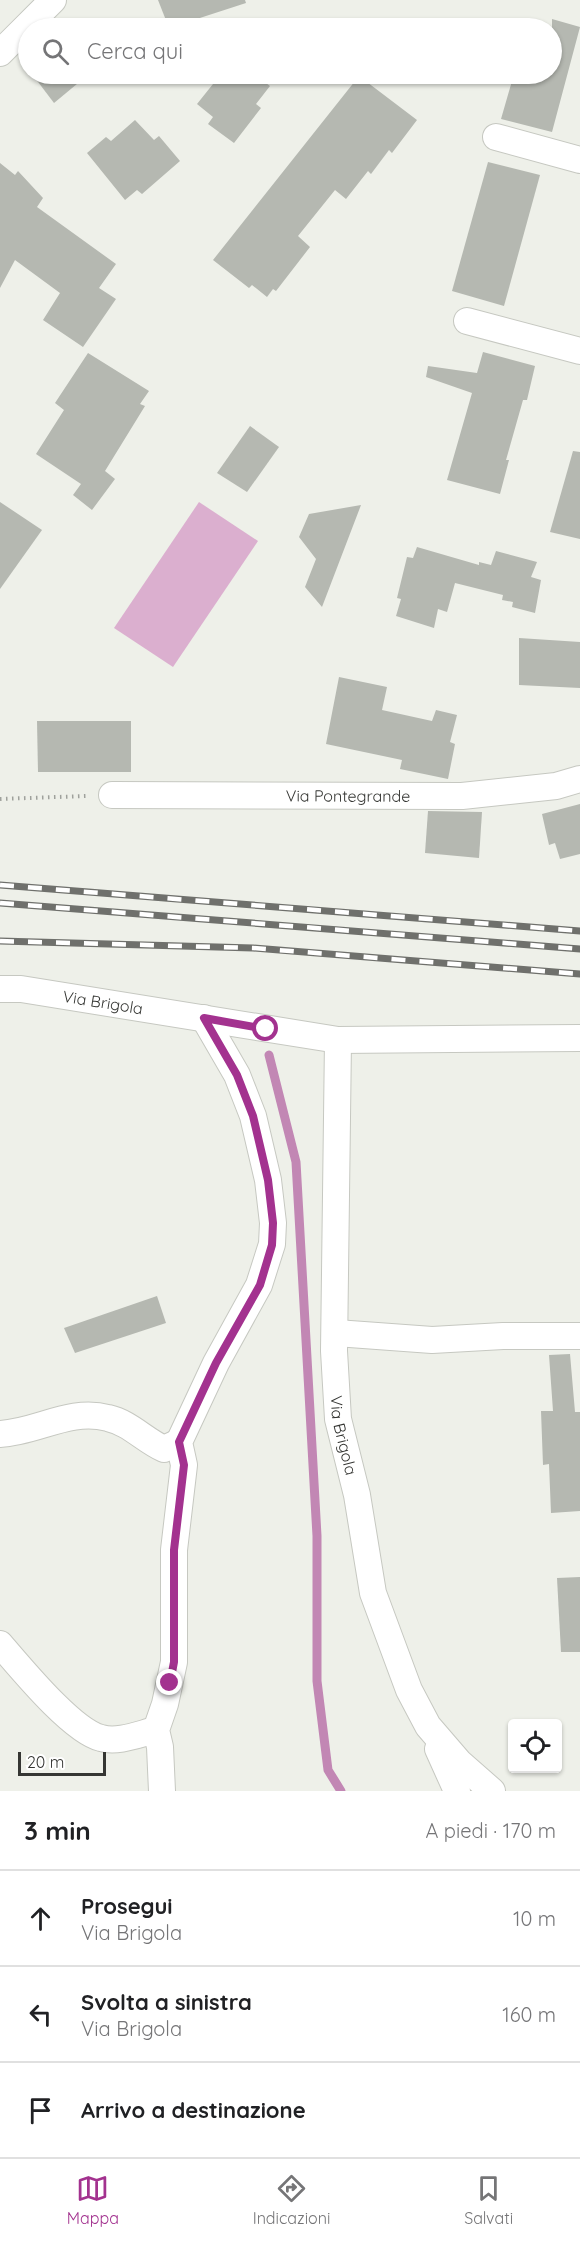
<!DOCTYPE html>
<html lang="it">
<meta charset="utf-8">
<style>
body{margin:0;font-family:Quicksand,sans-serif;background:#f2f2f2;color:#202124}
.controls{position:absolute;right:18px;bottom:18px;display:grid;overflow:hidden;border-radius:6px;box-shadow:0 2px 4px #0004}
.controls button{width:54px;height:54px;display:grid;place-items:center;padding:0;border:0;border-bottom:2px solid #e0e0e0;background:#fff;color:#202124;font:30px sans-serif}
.scale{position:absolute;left:18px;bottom:15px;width:88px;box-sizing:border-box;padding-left:6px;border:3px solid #353633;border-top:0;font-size:16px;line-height:21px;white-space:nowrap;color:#353633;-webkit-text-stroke:4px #fff;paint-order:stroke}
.stop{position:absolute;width:18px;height:18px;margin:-14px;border:4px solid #a3328f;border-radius:50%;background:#fff}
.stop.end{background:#a3328f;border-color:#fff;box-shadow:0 2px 6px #0008}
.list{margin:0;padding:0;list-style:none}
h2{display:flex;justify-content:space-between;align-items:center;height:78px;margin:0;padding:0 24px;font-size:26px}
h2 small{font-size:20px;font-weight:400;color:#757577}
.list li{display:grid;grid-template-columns:39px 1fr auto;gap:18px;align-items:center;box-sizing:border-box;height:96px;padding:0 24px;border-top:2px solid #e0e0e0}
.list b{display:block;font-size:22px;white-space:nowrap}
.list p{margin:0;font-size:20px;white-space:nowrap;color:#757577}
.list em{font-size:20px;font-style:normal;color:#757577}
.icon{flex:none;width:33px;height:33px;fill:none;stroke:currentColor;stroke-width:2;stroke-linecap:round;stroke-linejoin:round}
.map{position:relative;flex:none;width:580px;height:1791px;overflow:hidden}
.search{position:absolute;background:#fff;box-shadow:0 2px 4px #0004;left:18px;right:18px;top:18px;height:66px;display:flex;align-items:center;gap:15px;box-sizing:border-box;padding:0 21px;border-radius:33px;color:#757577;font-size:22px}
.sheet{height:366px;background:#fff}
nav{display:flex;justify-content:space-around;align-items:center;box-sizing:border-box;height:84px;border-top:2px solid #e0e0e0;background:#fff;font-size:16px;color:#757577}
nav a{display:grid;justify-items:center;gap:3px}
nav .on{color:#a3328f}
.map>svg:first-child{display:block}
.green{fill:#dbafcf}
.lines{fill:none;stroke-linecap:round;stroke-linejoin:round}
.stream{stroke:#c287b4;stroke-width:9}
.building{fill:#b5b8b1}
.minor-casing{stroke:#c6c8c1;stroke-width:28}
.path{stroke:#9fa19c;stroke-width:4;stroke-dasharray:1.5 4.5;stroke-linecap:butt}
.minor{stroke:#fff;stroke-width:26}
.rail-casing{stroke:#6f706c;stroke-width:7}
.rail{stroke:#fff;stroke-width:4.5;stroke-dasharray:14;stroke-linecap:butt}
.route{stroke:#a3328f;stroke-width:8}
.labels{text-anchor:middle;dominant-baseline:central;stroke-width:5;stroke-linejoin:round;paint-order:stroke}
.street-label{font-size:16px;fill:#353633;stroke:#fff}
</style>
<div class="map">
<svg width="580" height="1791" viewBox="0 0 580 1791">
<rect width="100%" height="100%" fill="#eef0e9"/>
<path class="green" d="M 199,502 L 258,541 L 173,667 L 114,628 Z"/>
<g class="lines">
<path class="stream" d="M 269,1055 L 296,1162 L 317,1536 L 317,1681 L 328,1770 L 341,1791"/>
</g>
<g class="building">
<path d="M 158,0 L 245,0 L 246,3 L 169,28 Z"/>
<path d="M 552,19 L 580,27 L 552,132 L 501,119 L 514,74 L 552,74 Z"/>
<path d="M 32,74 L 89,74 L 54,103 Z"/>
<path d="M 221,74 L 254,74 L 270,86 L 256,104 L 261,108 L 234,143 L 208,124 L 213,117 L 197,104 Z"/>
<path d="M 359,76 L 417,120 L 392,153 L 389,150 L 371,174 L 368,171 L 346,199 L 335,190 L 298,236 L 310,247 L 276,291 L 273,289 L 267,297 L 252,285 L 249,288 L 213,260 Z"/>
<path d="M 135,120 L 154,140 L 159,136 L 180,161 L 142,194 L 137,190 L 125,200 L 87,153 L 106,137 L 111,141 Z"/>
<path d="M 488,162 L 540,175 L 504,306 L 452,291 Z"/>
<path d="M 0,163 L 15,175 L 18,171 L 43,198 L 37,207 L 116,264 L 99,288 L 116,299 L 83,347 L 43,320 L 60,293 L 15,260 L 0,288 Z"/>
<path d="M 483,352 L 535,366 L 527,400 L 523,400 L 506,460 L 509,460 L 500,494 L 447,480 L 472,393 L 426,377 L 428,366 L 477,373 Z"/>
<path d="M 88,353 L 149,391 L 140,404 L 145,406 L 105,471 L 115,479 L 92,510 L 73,495 L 81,484 L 36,454 L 64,410 L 55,403 Z"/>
<path d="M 250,426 L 279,447 L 247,492 L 217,473 Z"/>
<path d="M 573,451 L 580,452 L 580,539 L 550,532 Z"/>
<path d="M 0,502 L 42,530 L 0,589 Z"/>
<path d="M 361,505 L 322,607 L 305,587 L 316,559 L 299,537 L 309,514 Z"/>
<path d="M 417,547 L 479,565 L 479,562 L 491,565 L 496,551 L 537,562 L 531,577 L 541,580 L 535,613 L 512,607 L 513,602 L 502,600 L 503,595 L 455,583 L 447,612 L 438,609 L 434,628 L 396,616 L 401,599 L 397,598 L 407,557 L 413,558 Z"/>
<path d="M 519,638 L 580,642 L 580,688 L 519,685 Z"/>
<path d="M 339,677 L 387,687 L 382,710 L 432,721 L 436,710 L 457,715 L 450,742 L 455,744 L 448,779 L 400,769 L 402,760 L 326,744 Z"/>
<path d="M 37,721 L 131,721 L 131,772 L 38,772 Z"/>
<path d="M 580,804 L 580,854 L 560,859 L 555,843 L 549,845 L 542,814 Z"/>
<path d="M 428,811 L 482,812 L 479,858 L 425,853 Z"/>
<path d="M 157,1296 L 166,1323 L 75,1353 L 64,1328 Z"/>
<path d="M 570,1354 L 575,1412 L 580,1412 L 580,1511 L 551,1513 L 549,1464 L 543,1465 L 541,1411 L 553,1411 L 549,1355 Z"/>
<path d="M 580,1577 L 580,1652 L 561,1652 L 557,1578 Z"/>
</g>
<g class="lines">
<g class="minor-casing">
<g id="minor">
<path d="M 0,53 L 53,0"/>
<path d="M 496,137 L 580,160"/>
<path d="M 467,321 L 580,351"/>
<path id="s1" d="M 112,795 L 462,796 L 556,786 L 580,779"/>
<path id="s2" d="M 0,989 L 21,989 L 338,1040 L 580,1038"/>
<path id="s3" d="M 338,1040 L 334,1351 L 338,1419 L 357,1495 L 373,1593 L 409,1690 L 428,1726 L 459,1762 L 492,1791"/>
<path d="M 336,1333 L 432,1340 L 503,1336 L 580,1336"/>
<path d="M 0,1434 C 38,1432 69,1408 108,1418 C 130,1423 144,1440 164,1449 L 179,1442"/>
<path d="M 0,1644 C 20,1667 72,1731 101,1738 C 118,1743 139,1734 156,1730"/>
<path d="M 438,1749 L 457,1791"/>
<path d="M 162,1791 L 160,1747 L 156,1730 L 165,1704 L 174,1662 L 174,1550 L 184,1465 L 179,1442 L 216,1363 L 259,1285 L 272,1244 L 273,1223 L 268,1180 L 253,1116 L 237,1075 L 204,1018"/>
</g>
</g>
<path class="path" d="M 0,799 L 86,796"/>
<use href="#minor" class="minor"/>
<g class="rail-casing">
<g id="rail">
<path d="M 0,885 L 580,931"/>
<path d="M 0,903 L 580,949"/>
<path d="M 0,941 L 253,948 L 580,974"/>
</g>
</g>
<use href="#rail" class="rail"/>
</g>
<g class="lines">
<path class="route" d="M 170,1683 L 174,1662 L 174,1550 L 184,1465 L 179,1442 L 216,1363 L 260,1285 L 272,1245 L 273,1223 L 268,1180 L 253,1116 L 237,1075 L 204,1018 L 266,1029"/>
</g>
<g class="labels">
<g class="street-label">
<text stroke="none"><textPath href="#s1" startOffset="236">Via Pontegrande</textPath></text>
<text stroke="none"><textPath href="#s2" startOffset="104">Via Brigola</textPath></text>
<text stroke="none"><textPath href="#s3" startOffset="396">Via Brigola</textPath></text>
</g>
</g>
</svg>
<div class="controls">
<button><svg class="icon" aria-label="locate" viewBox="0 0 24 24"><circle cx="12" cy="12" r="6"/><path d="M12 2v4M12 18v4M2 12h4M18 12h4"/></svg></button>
</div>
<div class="scale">20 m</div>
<div class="stop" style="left:266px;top:1029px"></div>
<div class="stop end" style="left:170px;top:1683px"></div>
<div class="search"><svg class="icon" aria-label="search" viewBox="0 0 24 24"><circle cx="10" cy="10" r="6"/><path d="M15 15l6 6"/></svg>Cerca qui</div>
</div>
<section class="sheet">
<h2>3 min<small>A piedi · 170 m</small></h2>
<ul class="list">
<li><svg class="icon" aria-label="ahead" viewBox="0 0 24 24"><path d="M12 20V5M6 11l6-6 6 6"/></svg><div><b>Prosegui</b><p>Via Brigola</p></div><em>10 m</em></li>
<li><svg class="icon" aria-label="left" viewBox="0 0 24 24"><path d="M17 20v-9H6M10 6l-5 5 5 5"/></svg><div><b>Svolta a sinistra</b><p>Via Brigola</p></div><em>160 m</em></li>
<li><svg class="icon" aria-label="arrive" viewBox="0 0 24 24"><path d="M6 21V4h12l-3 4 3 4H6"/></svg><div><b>Arrivo a destinazione</b></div></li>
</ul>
</section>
<nav>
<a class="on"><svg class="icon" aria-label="map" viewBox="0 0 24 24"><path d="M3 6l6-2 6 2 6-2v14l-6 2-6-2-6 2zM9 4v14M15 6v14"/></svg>Mappa</a>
<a><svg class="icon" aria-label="directions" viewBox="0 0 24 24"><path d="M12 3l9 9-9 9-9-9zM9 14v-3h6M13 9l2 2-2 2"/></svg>Indicazioni</a>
<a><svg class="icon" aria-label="saved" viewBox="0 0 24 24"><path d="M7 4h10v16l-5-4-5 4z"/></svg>Salvati</a>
</nav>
